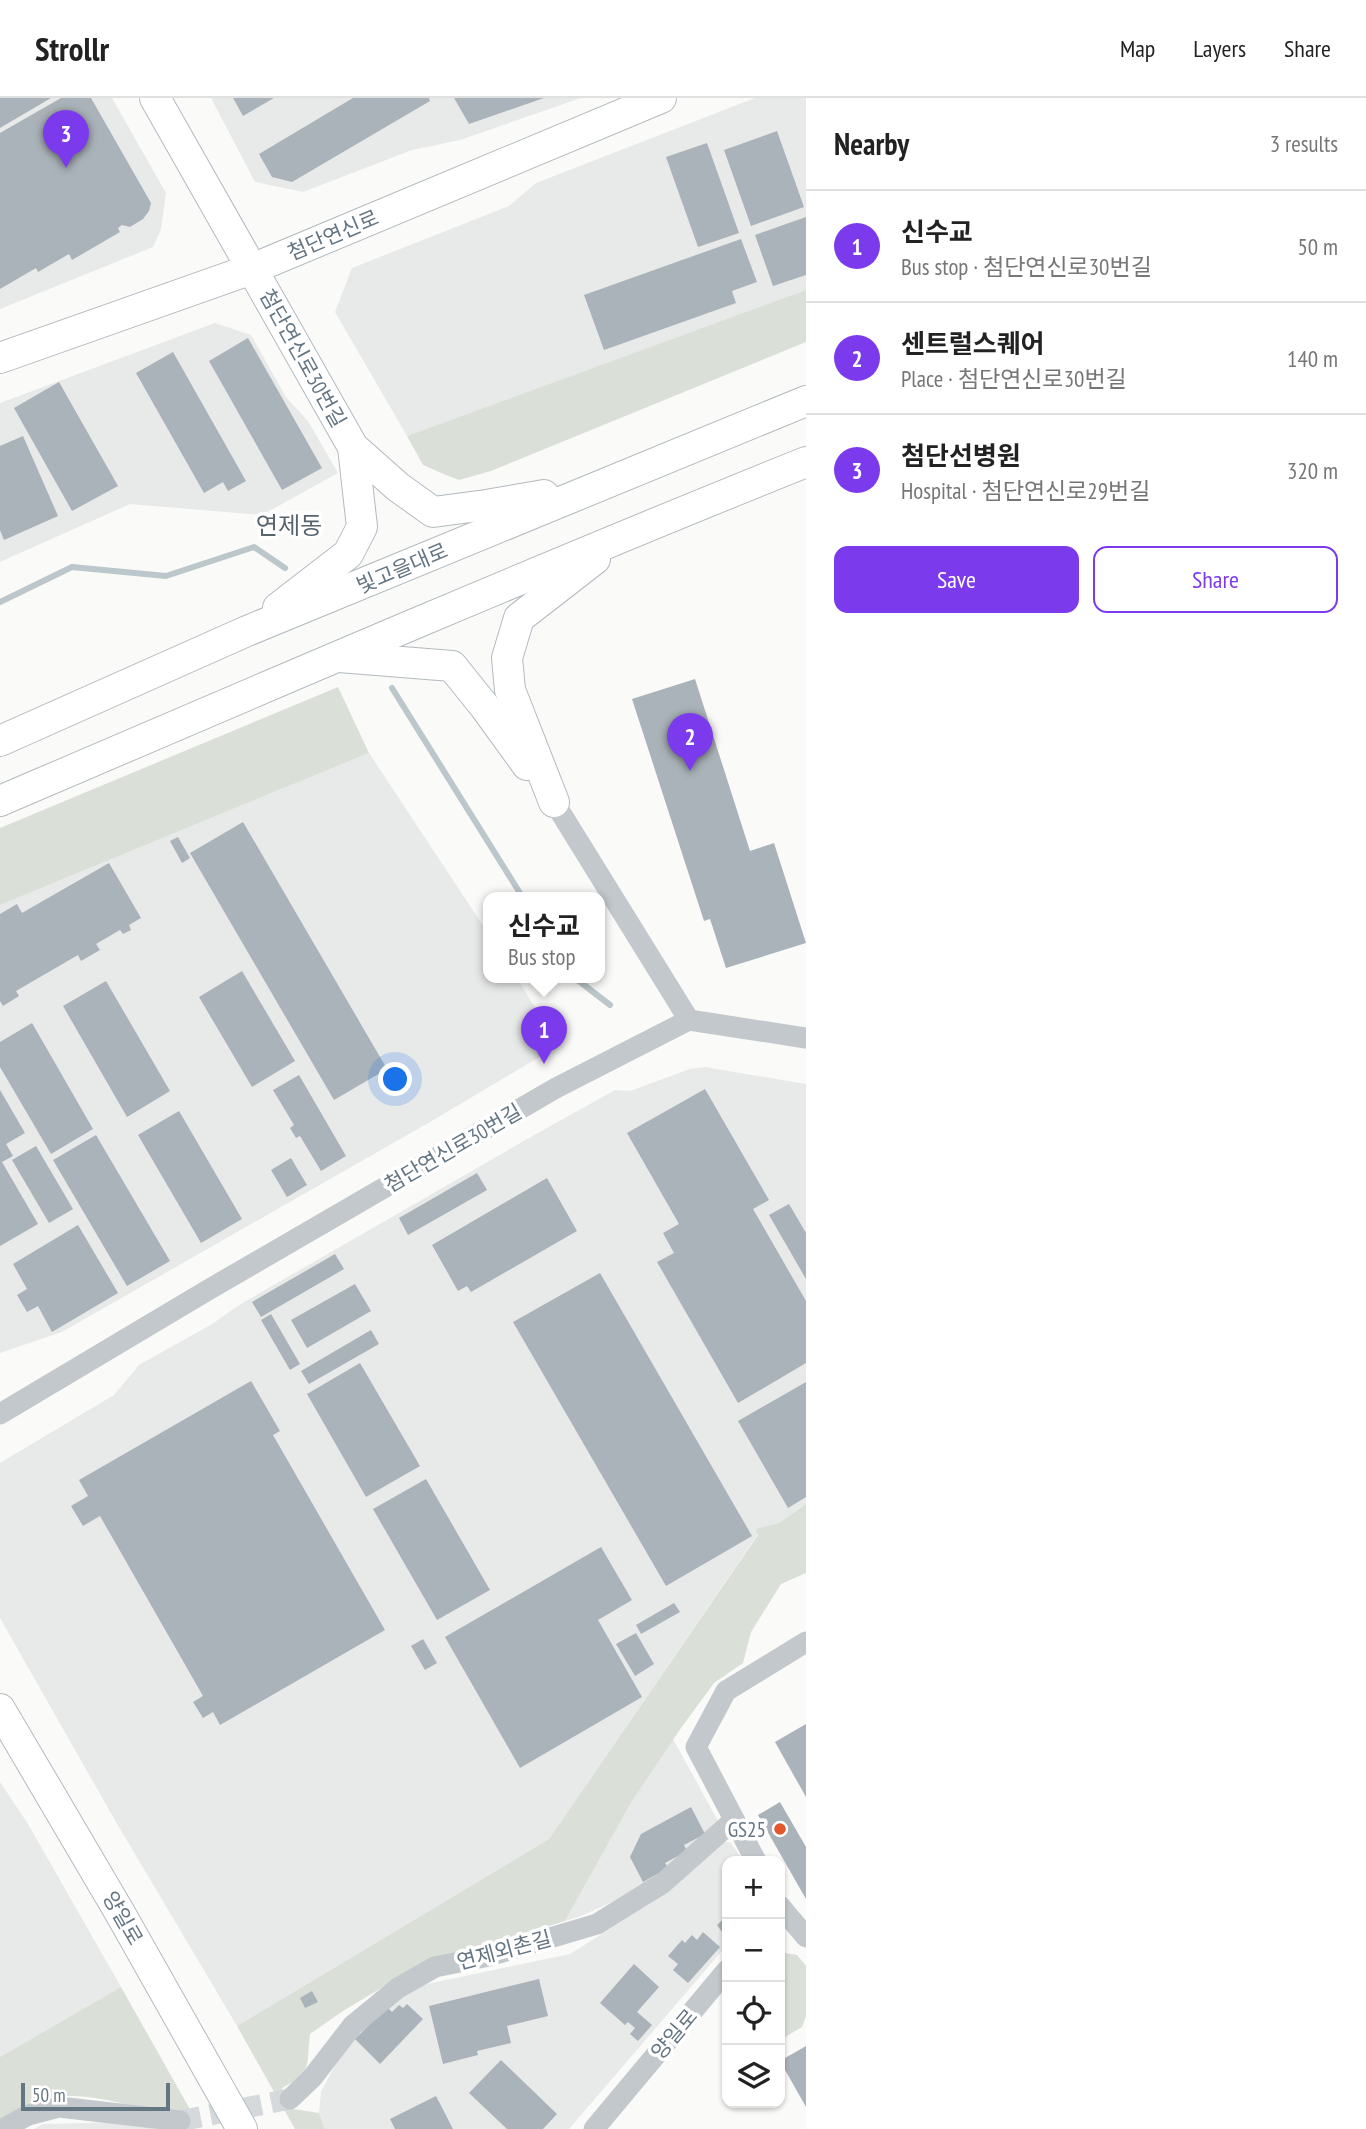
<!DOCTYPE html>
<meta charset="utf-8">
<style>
body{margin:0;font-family:"PT Sans Narrow","Noto Sans KR",sans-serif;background:#f6f6f6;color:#222}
.controls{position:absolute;right:21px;bottom:21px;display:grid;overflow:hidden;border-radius:14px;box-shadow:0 2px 5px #0004}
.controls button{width:63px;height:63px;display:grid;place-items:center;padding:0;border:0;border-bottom:2px solid #e0e0e0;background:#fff;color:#222;font:35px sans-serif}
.scale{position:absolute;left:21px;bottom:18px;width:149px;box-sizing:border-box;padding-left:7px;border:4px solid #657683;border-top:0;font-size:19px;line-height:24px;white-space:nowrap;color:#657683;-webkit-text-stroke:5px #fff;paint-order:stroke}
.you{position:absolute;left:396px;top:982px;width:24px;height:24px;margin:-18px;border:5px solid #fff;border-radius:50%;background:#1a73e8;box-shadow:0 0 0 10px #1a73e833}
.badge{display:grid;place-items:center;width:46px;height:46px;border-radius:50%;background:#7c3aed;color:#fff;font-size:23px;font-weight:700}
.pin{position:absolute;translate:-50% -58px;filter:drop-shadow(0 2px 4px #0008)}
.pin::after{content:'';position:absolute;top:37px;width:24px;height:21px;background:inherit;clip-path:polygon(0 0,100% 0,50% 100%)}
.popup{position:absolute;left:483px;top:794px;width:122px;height:91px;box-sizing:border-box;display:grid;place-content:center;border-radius:14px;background:#fff;filter:drop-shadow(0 2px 5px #0005);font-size:23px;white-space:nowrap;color:#767676}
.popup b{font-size:26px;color:#222}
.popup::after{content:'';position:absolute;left:50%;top:100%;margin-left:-14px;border:14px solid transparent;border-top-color:#fff}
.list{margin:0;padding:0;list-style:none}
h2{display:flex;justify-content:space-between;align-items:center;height:91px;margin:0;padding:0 28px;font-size:30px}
h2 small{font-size:23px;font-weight:400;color:#767676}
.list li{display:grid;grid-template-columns:46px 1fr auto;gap:21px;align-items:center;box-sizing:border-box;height:112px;padding:0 28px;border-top:2px solid #e0e0e0}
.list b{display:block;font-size:26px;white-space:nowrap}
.list p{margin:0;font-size:23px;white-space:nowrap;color:#767676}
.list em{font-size:23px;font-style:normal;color:#767676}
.actions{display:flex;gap:14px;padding:21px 28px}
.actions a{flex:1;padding:16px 0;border:2px solid #7c3aed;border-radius:14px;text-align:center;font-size:24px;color:#7c3aed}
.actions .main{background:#7c3aed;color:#fff}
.icon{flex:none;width:38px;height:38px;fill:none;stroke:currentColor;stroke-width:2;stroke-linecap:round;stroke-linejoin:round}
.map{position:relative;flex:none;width:806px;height:2031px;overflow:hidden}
header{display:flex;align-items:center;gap:42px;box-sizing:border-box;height:98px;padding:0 35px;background:#fff;border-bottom:2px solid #e0e0e0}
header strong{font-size:33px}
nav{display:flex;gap:38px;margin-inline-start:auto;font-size:24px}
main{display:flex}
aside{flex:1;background:#fff}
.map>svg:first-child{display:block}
.built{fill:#e8e9e9}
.green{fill:#dadfd7}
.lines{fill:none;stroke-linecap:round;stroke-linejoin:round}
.stream{stroke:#bbc7cb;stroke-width:6}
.building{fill:#aab3b9}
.street-tunnel{stroke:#d5d9db;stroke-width:21;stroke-dasharray:21 10;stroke-linecap:butt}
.secondary-casing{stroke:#b3babf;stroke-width:32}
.street{stroke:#c3c8cc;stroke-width:21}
.secondary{stroke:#fff;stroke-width:30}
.poi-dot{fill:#e4572e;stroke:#fff;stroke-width:2.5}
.labels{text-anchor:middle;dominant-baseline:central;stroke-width:7;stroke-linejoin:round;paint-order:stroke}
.street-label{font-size:21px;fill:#657683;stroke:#fff}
.poi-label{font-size:21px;fill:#657683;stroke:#fff;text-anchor:end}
.quarter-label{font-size:24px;fill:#57646e;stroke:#fff}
</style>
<header>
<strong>Strollr</strong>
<nav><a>Map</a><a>Layers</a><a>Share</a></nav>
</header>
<main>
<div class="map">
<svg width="806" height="2031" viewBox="0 0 806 2031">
<rect width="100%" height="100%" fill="#fafaf8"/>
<g class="built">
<path d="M 0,0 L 112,0 L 166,95 L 161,131 L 153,149 L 0,211 Z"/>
<path d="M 211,0 L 581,0 L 460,42 L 412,52 L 303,94 L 255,84 Z"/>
<path d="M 755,0 L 806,0 L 806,192 L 407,338 L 335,214 L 352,170 L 509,108 L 536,85 Z"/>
<path d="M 215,225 L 251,237 L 286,299 L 308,323 L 338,375 L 262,417 L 130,406 L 0,464 L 0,305 Z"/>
<path d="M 369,655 L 488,835 L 488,880 L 517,880 L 558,948 L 430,1024 L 62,1234 L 0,1255 L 0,807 Z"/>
<path d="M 705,969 L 806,986 L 806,1406 L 779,1425 L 755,1431 L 758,1436 L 549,1741 L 237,1928 L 116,1724 L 0,1520 L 0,1365 L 114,1297 L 139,1267 L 212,1226 L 239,1207 L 529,1040 L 615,992 L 630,993 L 690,971 Z"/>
<path d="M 673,1641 L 718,1723 L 659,1779 L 634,1794 L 581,1818 L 565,1823 L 632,1703 Z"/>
<path d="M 0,1684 L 28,1726 L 121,1889 L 0,1959 Z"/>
<path d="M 718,1744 L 730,1744 L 744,1763 L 727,1763 L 727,1847 L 569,2031 L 325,2031 L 319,2015 L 321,1994 L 348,1943 L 387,1904 L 422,1887 L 570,1856 L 654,1803 Z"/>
<path d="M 127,2024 L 156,2031 L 34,2031 L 43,2026 Z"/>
</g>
<g class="green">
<path d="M 806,192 L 806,244 L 491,373 L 459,382 L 446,377 L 423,367 L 407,338 Z"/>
<path d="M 338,589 L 369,655 L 0,807 L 0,730 Z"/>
<path d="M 806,1406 L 806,1475 L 781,1486 L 751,1534 L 743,1565 L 714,1585 L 681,1630 L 632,1703 L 565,1823 L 418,1868 L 343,1913 L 310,1936 C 306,1969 313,1974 282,1990 L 293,2011 L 319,2015 L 325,2031 L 295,2031 L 237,1928 L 549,1741 L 758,1437 L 755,1431 L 779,1425 Z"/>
<path d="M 780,1854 L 797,1857 L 806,1868 L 806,1918 L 802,1929 L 780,1942 Z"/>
<path d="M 121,1889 L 192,2015 C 171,2017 154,2013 134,2008 C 78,1995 51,1990 0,2022 L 0,1959 Z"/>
</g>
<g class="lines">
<g class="stream">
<path d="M 0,504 L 72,469 L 166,478 L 254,449 L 285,470"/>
<path d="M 392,590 L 523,800"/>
<path d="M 575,880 L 610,907"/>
</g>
</g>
<g class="building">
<path d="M 0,0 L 51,0 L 0,30 Z"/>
<path d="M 61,0 L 91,0 L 151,105 L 149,113 L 143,121 L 130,129 L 122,127 L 118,130 L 120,134 L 72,162 L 69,156 L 38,174 L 36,170 L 0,191 L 0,35 Z"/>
<path d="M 233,0 L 274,0 L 243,18 Z"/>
<path d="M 353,0 L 429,0 L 430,3 L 292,84 L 272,79 L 259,56 Z"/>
<path d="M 454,0 L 544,0 L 469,26 Z"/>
<path d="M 777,33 L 804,109 L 751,128 L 724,52 Z"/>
<path d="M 707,45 L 739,135 L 698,149 L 666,59 Z"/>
<path d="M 806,119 L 806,177 L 773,188 L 755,137 Z"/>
<path d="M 741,141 L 757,184 L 732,193 L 736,205 L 604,252 L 584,197 Z"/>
<path d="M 248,240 L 322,370 L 282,392 L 209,263 Z"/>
<path d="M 173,254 L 246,383 L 228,393 L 223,384 L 204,395 L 136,275 Z"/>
<path d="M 59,284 L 118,388 L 72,413 L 14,310 Z"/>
<path d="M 23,338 L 58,418 L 4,442 L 0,432 L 0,348 Z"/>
<path d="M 695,581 L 750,753 L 774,745 L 806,845 L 726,870 L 710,821 L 704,823 L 632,601 Z"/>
<path d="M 243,724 L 387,971 L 334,1002 L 190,755 Z"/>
<path d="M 178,739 L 190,760 L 182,765 L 170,743 Z"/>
<path d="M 109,765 L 141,820 L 129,827 L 131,832 L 123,836 L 120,832 L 96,846 L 100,852 L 81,863 L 78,857 L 16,893 L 19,898 L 3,908 L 0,903 L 0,816 L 17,806 L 22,815 Z"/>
<path d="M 242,873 L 295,963 L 252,989 L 199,899 Z"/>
<path d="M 106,883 L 170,993 L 127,1019 L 63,908 Z"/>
<path d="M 32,925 L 93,1031 L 51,1056 L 0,969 L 0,944 Z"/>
<path d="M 299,977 L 346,1058 L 321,1073 L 300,1038 L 296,1040 L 290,1030 L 294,1027 L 273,992 Z"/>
<path d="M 705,991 L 769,1102 L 753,1111 L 806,1203 L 806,1265 L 738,1305 L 657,1164 L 674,1155 L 663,1135 L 679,1126 L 627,1035 Z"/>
<path d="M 0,992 L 25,1035 L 6,1046 L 13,1058 L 2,1064 L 38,1126 L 0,1148 Z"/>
<path d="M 179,1013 L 242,1121 L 201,1145 L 138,1037 Z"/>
<path d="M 96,1037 L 170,1163 L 127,1188 L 53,1062 Z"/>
<path d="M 36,1048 L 73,1111 L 49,1125 L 12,1062 Z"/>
<path d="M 291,1060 L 307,1087 L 287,1099 L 271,1072 Z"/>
<path d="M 477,1075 L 487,1092 L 408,1137 L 399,1120 Z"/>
<path d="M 547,1080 L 577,1133 L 471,1194 L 467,1188 L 458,1193 L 432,1147 Z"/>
<path d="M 789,1106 L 806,1135 L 806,1181 L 769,1117 Z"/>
<path d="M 78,1127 L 118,1195 L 52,1234 L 38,1208 L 27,1214 L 17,1197 L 27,1191 L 13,1166 Z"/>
<path d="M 335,1156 L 344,1171 L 261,1219 L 252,1204 Z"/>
<path d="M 600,1175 L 752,1438 L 666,1488 L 513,1224 Z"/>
<path d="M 355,1186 L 371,1213 L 307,1250 L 291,1222 Z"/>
<path d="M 271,1216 L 300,1266 L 290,1272 L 261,1222 Z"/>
<path d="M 371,1232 L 379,1246 L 309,1286 L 301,1273 Z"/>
<path d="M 360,1265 L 420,1368 L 366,1399 L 307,1296 Z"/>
<path d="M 251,1283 L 280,1333 L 273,1337 L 385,1532 L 220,1627 L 213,1614 L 203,1620 L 193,1604 L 203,1598 L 100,1418 L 83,1428 L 71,1408 L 88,1398 L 79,1382 Z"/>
<path d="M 806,1284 L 806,1399 L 788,1410 L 738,1323 Z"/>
<path d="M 426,1381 L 490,1492 L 437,1522 L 373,1411 Z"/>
<path d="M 601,1449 L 632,1502 L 598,1522 L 642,1599 L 520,1670 L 445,1539 Z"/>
<path d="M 674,1505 L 680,1514 L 641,1536 L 636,1527 Z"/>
<path d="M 636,1535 L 654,1566 L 635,1578 L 616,1546 Z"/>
<path d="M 423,1541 L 437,1565 L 425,1572 L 411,1548 Z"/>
<path d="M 806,1626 L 806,1699 L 775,1644 Z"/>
<path d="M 780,1704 L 806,1749 L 806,1801 L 758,1717 Z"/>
<path d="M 691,1709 L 705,1736 L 684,1747 L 687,1753 L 665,1765 L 668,1770 L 643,1784 L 630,1759 L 641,1736 Z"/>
<path d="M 727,1818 L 727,1841 L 717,1827 Z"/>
<path d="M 703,1834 L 720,1849 L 688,1885 L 673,1872 L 678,1866 L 668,1858 L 682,1842 L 685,1845 L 692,1837 L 697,1842 Z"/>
<path d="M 634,1866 L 659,1889 L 637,1914 L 652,1927 L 638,1943 L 630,1936 L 635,1930 L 628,1924 L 625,1927 L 600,1905 Z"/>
<path d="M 539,1881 L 548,1918 L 507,1928 L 511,1945 L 477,1953 L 478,1957 L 443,1966 L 429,1908 Z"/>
<path d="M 312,1893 L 318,1904 L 305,1910 L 300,1900 Z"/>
<path d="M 407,1906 L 423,1921 L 380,1966 L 355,1941 L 387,1909 L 392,1914 L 399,1907 L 403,1910 Z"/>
<path d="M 806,1948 L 806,2009 L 780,1963 Z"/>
<path d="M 501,1962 L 557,2016 L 543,2031 L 507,2031 L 469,1995 Z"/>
<path d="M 436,1998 L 453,2031 L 395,2031 L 390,2021 Z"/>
</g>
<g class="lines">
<path class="street-tunnel" d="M 180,2023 L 290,2001"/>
<g class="secondary-casing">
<g id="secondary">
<path d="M 155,0 L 353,349 L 398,389 L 433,414 L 486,407 L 544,397"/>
<path d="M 0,260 L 252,171 L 661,0"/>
<path d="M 278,510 L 348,456 L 362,429 L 353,349"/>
<path d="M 339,559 L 452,568 L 485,609 L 527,667"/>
<path d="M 0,643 L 247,533 L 806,303"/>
<path d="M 0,703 C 268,588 535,473 806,364"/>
<path d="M 554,704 L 510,592 L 507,560 L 519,520 L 595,461"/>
<path d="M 0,1611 L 120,1815 L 242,2031"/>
</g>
</g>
<g class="street">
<path d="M 689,922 L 806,940"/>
<path d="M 0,1316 L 208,1192 L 556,990 L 689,922 L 554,704"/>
<path d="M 756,1763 L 696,1649 L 726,1593 L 806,1544"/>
<path d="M 780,1808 L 806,1839"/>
<path d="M 290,2001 L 312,1980 L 353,1927 L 398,1890 L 435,1869 L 489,1858 L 597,1826 L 663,1785 L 734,1722"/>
<path d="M 3,2031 L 28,2017 L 59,2009 L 180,2023"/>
<path d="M 594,2031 L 727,1872"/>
</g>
<use href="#secondary" class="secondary"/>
</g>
<circle class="poi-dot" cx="780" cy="1731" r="7"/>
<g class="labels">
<g class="street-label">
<text transform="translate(333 137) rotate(-23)">첨단연신로</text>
<text transform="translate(303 260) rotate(61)">첨단연신로30번길</text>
<text transform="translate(402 470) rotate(-23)">빛고을대로</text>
<text transform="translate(453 1050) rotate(-30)">첨단연신로30번길</text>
<text transform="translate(123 1820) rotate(60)">양일로</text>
<text transform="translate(504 1852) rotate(-15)">연제외촌길</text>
<text transform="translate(674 1936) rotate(-50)">양일로</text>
</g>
<g class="poi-label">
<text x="766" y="1731">GS25</text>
</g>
<g class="quarter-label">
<text x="289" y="427">연제동</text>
</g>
</g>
</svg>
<div class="controls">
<button>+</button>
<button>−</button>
<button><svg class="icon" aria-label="locate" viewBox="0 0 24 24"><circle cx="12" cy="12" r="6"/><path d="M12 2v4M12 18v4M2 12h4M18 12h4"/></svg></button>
<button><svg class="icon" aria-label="layers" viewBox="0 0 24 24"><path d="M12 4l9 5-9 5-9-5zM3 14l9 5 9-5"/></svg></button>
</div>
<div class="scale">50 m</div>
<div class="you"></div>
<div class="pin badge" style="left:544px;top:966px">1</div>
<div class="popup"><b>신수교</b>Bus stop</div>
<div class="pin badge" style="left:690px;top:673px">2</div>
<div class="pin badge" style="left:66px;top:70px">3</div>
</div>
<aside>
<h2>Nearby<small>3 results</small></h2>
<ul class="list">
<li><span class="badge">1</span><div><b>신수교</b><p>Bus stop · 첨단연신로30번길</p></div><em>50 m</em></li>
<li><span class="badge">2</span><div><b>센트럴스퀘어</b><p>Place · 첨단연신로30번길</p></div><em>140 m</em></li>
<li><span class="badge">3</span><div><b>첨단선병원</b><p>Hospital · 첨단연신로29번길</p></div><em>320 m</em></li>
</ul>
<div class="actions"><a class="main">Save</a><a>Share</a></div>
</aside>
</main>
